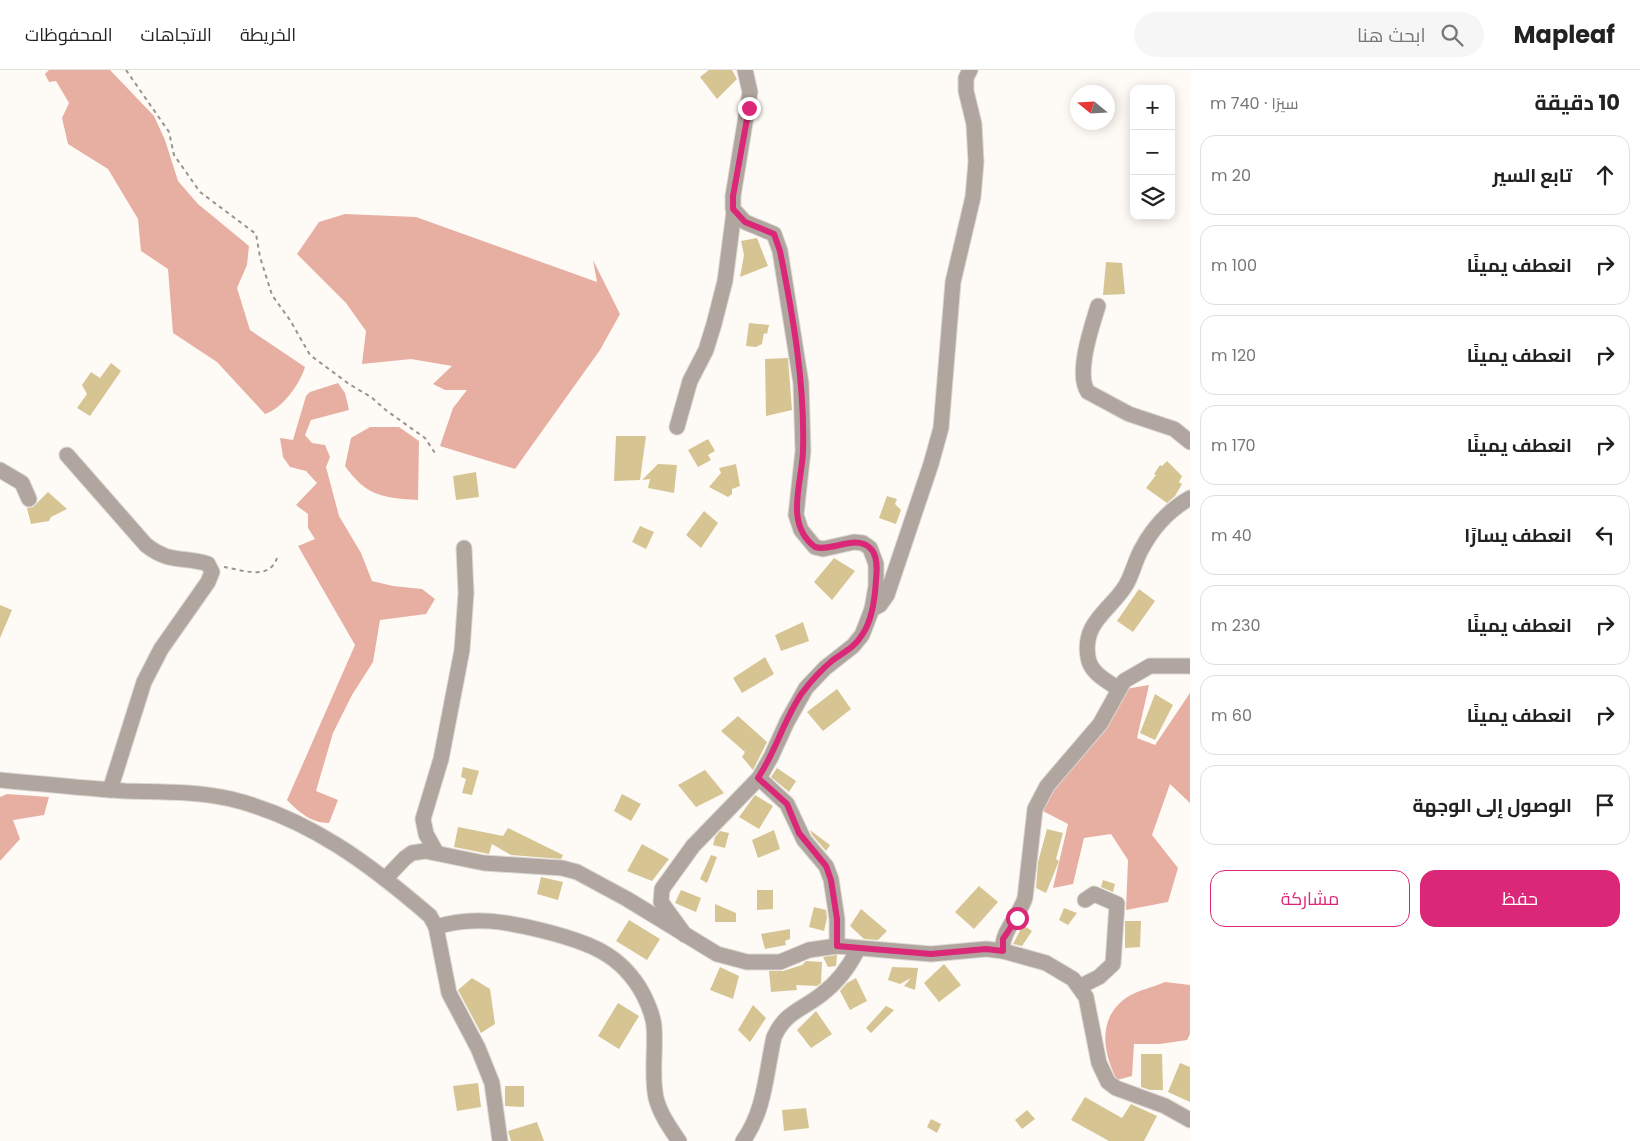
<!DOCTYPE html>
<html lang="ar">
<meta charset="utf-8">
<style>
body{margin:0;font-family:Poppins,Cairo,sans-serif;background:#f6f6f6;color:#222;direction:rtl}
.controls{position:absolute;right:15px;top:15px;display:grid;overflow:hidden;border-radius:10px;box-shadow:0 2px 12px #0003}
.controls button{width:45px;height:45px;display:grid;place-items:center;padding:0;border:0;border-bottom:1px solid #e0e0e0;background:#fff;color:#222;font:25px sans-serif}
.compass{position:absolute;left:1070px;top:15px;width:45px;height:45px;border-radius:50%;background:#fff;box-shadow:0 2px 12px #0003;rotate:288deg}
.stop{position:absolute;width:15px;height:15px;margin:-11px;border:4px solid #db2777;border-radius:50%;background:#fff}
.stop.end{background:#db2777;border-color:#fff;box-shadow:0 1px 5px #0008}
.list{margin:0;padding:0;list-style:none}
h2{display:flex;justify-content:space-between;align-items:center;height:65px;margin:0;padding:0 20px;font-size:21px}
h2 small{font-size:16px;font-weight:400;color:#767676}
.list li{display:grid;grid-template-columns:32px 1fr auto;gap:15px;align-items:center;box-sizing:border-box;height:80px;margin:0 10px 10px;padding:0 10px;border:1px solid #e0e0e0;border-radius:15px}
.list b{display:block;font-size:19px;white-space:nowrap}
.list em{font-size:16px;font-style:normal;color:#767676}
.actions{display:flex;gap:10px;padding:15px 20px}
.actions a{flex:1;padding:11px 0;border:1px solid #db2777;border-radius:15px;text-align:center;font-size:18px;color:#db2777}
.actions .main{background:#db2777;color:#fff}
.icon{flex:none;width:28px;height:28px;fill:none;stroke:currentColor;stroke-width:2;stroke-linecap:round;stroke-linejoin:round}
.map{position:relative;flex:none;width:1190px;height:1071px;overflow:hidden;direction:ltr}
header{display:flex;align-items:center;gap:30px;box-sizing:border-box;height:70px;padding:0 25px;background:#fff;border-bottom:1px solid #e0e0e0}
header strong{font-size:24px}
nav{display:flex;gap:28px;margin-inline-start:auto;font-size:18px}
.search{width:350px;height:45px;background:#f6f6f6;display:flex;align-items:center;gap:12px;box-sizing:border-box;padding:0 18px;border-radius:28px;color:#767676;font-size:19px}
main{display:flex}
aside{flex:1;background:#fff}
.map>svg:first-child{display:block}
.forest{fill:#e7afa2}
.building{fill:#d6c593}
.lines{fill:none;stroke-linecap:round;stroke-linejoin:round}
.minor-casing{stroke:#dbd7d2;stroke-width:17}
.path{stroke:#99948e;stroke-width:2;stroke-dasharray:4 4;stroke-linecap:butt}
.minor{stroke:#b0a59f;stroke-width:15}
.route{stroke:#db2777;stroke-width:6}
</style>
<header>
<strong>Mapleaf</strong>
<div class="search"><svg class="icon" aria-label="search" viewBox="0 0 24 24"><circle cx="10" cy="10" r="6"/><path d="M15 15l6 6"/></svg>ابحث هنا</div>
<nav><a>الخريطة</a><a>الاتجاهات</a><a>المحفوظات</a></nav>
</header>
<main>
<aside>
<h2>10 دقيقة<small>سيرًا · 740 m</small></h2>
<ul class="list">
<li><svg class="icon" aria-label="ahead" viewBox="0 0 24 24"><path d="M12 20V5M6 11l6-6 6 6"/></svg><div><b>تابع السير</b></div><em>20 m</em></li>
<li><svg class="icon" aria-label="right" viewBox="0 0 24 24"><path d="M7 20v-9h11M14 6l5 5-5 5"/></svg><div><b>انعطف يمينًا</b></div><em>100 m</em></li>
<li><svg class="icon" aria-label="right" viewBox="0 0 24 24"><path d="M7 20v-9h11M14 6l5 5-5 5"/></svg><div><b>انعطف يمينًا</b></div><em>120 m</em></li>
<li><svg class="icon" aria-label="right" viewBox="0 0 24 24"><path d="M7 20v-9h11M14 6l5 5-5 5"/></svg><div><b>انعطف يمينًا</b></div><em>170 m</em></li>
<li><svg class="icon" aria-label="left" viewBox="0 0 24 24"><path d="M17 20v-9H6M10 6l-5 5 5 5"/></svg><div><b>انعطف يسارًا</b></div><em>40 m</em></li>
<li><svg class="icon" aria-label="right" viewBox="0 0 24 24"><path d="M7 20v-9h11M14 6l5 5-5 5"/></svg><div><b>انعطف يمينًا</b></div><em>230 m</em></li>
<li><svg class="icon" aria-label="right" viewBox="0 0 24 24"><path d="M7 20v-9h11M14 6l5 5-5 5"/></svg><div><b>انعطف يمينًا</b></div><em>60 m</em></li>
<li><svg class="icon" aria-label="arrive" viewBox="0 0 24 24"><path d="M6 21V4h12l-3 4 3 4H6"/></svg><div><b>الوصول إلى الوجهة</b></div></li>
</ul>
<div class="actions"><a class="main">حفظ</a><a>مشاركة</a></div>
</aside>
<div class="map">
<svg width="1190" height="1071" viewBox="0 0 1190 1071">
<rect width="100%" height="100%" fill="#fefaf6"/>
<g class="forest">
<path d="M 49,0 L 110,0 L 154,46 L 165,70 L 178,111 L 198,134 L 249,176 L 247,195 L 237,218 L 250,260 L 305,297 C 300,314 282,339 265,344 L 217,292 L 173,263 L 168,199 L 141,181 L 138,149 L 108,99 L 68,74 L 62,48 L 69,33 L 56,11 L 49,12 L 45,4 Z"/>
<path d="M 345,144 L 416,147 L 597,212 L 593,190 L 620,244 L 600,280 L 515,399 L 440,376 L 453,338 L 467,320 L 445,320 L 433,314 L 452,296 L 411,289 L 362,294 L 366,261 L 346,233 L 297,184 L 319,152 Z"/>
<path d="M 338,313 L 345,323 L 349,340 L 311,350 L 305,365 L 312,373 L 325,375 L 330,387 L 326,397 L 339,446 L 361,483 L 372,511 L 393,516 L 422,519 L 435,529 L 426,544 L 380,550 L 373,592 L 352,625 L 333,663 L 316,721 L 338,730 L 329,753 C 311,753 299,742 287,730 L 355,575 L 298,476 L 315,469 L 308,458 L 308,444 L 296,435 L 317,413 L 306,401 L 290,397 L 283,387 L 280,368 L 293,370 L 306,326 L 310,322 Z"/>
<path d="M 370,357 L 399,357 L 419,371 L 418,430 C 383,428 366,426 345,396 L 351,368 Z"/>
<path d="M 1149,615 L 1137,668 L 1155,675 L 1190,623 L 1190,733 L 1170,714 L 1152,765 L 1178,798 L 1168,832 L 1126,840 L 1128,790 L 1111,764 L 1084,768 L 1073,814 L 1053,818 L 1068,754 L 1039,739 L 1125,619 Z"/>
<path d="M 7,724 L 49,727 L 44,745 L 13,750 L 20,769 L 0,791 L 0,727 Z"/>
<path d="M 1165,912 L 1190,915 L 1190,964 L 1187,970 L 1160,974 L 1134,974 L 1132,1006 L 1117,1010 C 1102,981 1097,946 1129,926 C 1139,920 1154,917 1165,912 Z"/>
</g>
<g class="building">
<path d="M 709,0 L 732,0 L 737,9 L 717,29 L 700,7 Z"/>
<path d="M 757,168 L 768,196 L 740,207 L 744,185 L 741,171 Z"/>
<path d="M 1106,192 L 1122,193 L 1125,224 L 1103,225 Z"/>
<path d="M 749,253 L 769,255 L 767,264 L 764,263 L 762,274 L 756,277 L 746,276 Z"/>
<path d="M 788,288 L 792,340 L 766,346 L 765,289 Z"/>
<path d="M 111,293 L 121,301 L 90,346 L 77,338 L 87,324 L 82,315 L 91,302 L 100,308 Z"/>
<path d="M 616,366 L 646,366 L 640,410 L 614,411 Z"/>
<path d="M 708,369 L 715,381 L 708,385 L 711,390 L 698,397 L 688,380 Z"/>
<path d="M 1167,391 L 1182,406 L 1179,412 L 1182,414 L 1175,426 L 1167,433 L 1146,418 L 1156,405 L 1154,404 L 1160,395 L 1162,396 Z"/>
<path d="M 658,394 L 677,395 L 674,423 L 648,418 L 650,409 L 642,410 Z"/>
<path d="M 736,394 L 740,416 L 732,419 L 732,424 L 728,427 L 709,417 L 721,403 L 719,398 Z"/>
<path d="M 476,402 L 479,427 L 456,430 L 453,406 Z"/>
<path d="M 48,422 L 67,439 L 51,447 L 49,451 L 31,454 L 27,438 L 33,437 Z"/>
<path d="M 887,426 L 897,429 L 895,434 L 901,440 L 896,454 L 879,448 Z"/>
<path d="M 704,441 L 718,453 L 701,478 L 686,465 Z"/>
<path d="M 640,456 L 654,462 L 646,479 L 632,472 Z"/>
<path d="M 834,488 L 855,501 L 832,530 L 814,512 Z"/>
<path d="M 1139,519 L 1155,531 L 1133,562 L 1117,551 Z"/>
<path d="M 0,535 L 12,540 L 0,568 Z"/>
<path d="M 803,552 L 809,571 L 781,581 L 775,565 Z"/>
<path d="M 765,587 L 774,604 L 742,623 L 733,608 Z"/>
<path d="M 837,619 L 851,639 L 823,661 L 807,642 Z"/>
<path d="M 1155,624 L 1173,635 L 1155,670 L 1140,663 Z"/>
<path d="M 738,646 L 767,672 L 753,700 L 742,687 L 745,682 L 721,661 Z"/>
<path d="M 463,697 L 479,701 L 472,725 L 462,723 L 466,709 L 461,707 Z"/>
<path d="M 777,698 L 796,711 L 789,722 L 771,707 Z"/>
<path d="M 705,700 L 724,723 L 696,737 L 678,715 Z"/>
<path d="M 622,724 L 641,734 L 631,751 L 614,741 Z"/>
<path d="M 755,725 L 773,736 L 759,759 L 739,747 Z"/>
<path d="M 458,757 L 503,766 L 508,758 L 563,785 L 561,789 L 511,785 L 492,774 L 489,784 L 454,777 Z"/>
<path d="M 1047,759 L 1063,763 L 1056,789 L 1059,791 L 1046,823 L 1036,818 L 1038,792 Z"/>
<path d="M 774,760 L 780,779 L 758,788 L 752,770 Z"/>
<path d="M 810,760 L 830,775 L 826,781 L 812,765 Z"/>
<path d="M 720,761 L 729,763 L 725,778 L 713,775 L 715,767 Z"/>
<path d="M 642,774 L 669,789 L 652,811 L 627,801 Z"/>
<path d="M 711,785 L 717,787 L 707,813 L 700,809 Z"/>
<path d="M 541,807 L 563,812 L 558,830 L 537,824 Z"/>
<path d="M 1103,810 L 1115,814 L 1113,822 L 1101,817 Z"/>
<path d="M 979,816 L 998,832 L 974,859 L 955,842 Z"/>
<path d="M 681,820 L 701,828 L 696,842 L 675,833 Z"/>
<path d="M 757,820 L 773,820 L 773,839 L 757,840 Z"/>
<path d="M 715,834 L 736,843 L 736,852 L 715,852 Z"/>
<path d="M 814,837 L 826,840 L 827,848 L 824,861 L 809,857 Z"/>
<path d="M 1064,838 L 1077,843 L 1068,855 L 1059,850 Z"/>
<path d="M 861,839 L 887,861 L 878,870 L 864,869 L 850,856 Z"/>
<path d="M 629,850 L 660,869 L 647,890 L 616,871 Z"/>
<path d="M 1125,851 L 1141,851 L 1140,877 L 1125,878 Z"/>
<path d="M 1023,855 L 1032,861 L 1022,876 L 1013,874 Z"/>
<path d="M 790,859 L 790,869 L 785,871 L 786,875 L 765,879 L 761,864 Z"/>
<path d="M 837,885 L 836,896 L 828,897 L 823,887 Z"/>
<path d="M 806,891 L 822,892 L 821,913 L 817,916 L 796,915 L 797,920 L 771,922 L 769,901 L 783,901 L 802,895 Z"/>
<path d="M 944,894 L 961,915 L 939,932 L 924,913 Z"/>
<path d="M 720,897 L 739,906 L 733,929 L 710,920 Z"/>
<path d="M 892,897 L 918,898 L 915,920 L 904,916 L 911,908 L 900,914 L 888,910 Z"/>
<path d="M 472,908 L 490,919 L 495,954 L 481,963 L 458,920 Z"/>
<path d="M 856,908 L 867,931 L 850,940 L 840,921 L 847,913 Z"/>
<path d="M 618,933 L 639,946 L 619,979 L 598,966 Z"/>
<path d="M 753,935 L 766,948 L 750,972 L 738,960 Z"/>
<path d="M 886,936 L 894,940 L 871,963 L 866,958 Z"/>
<path d="M 816,941 L 832,964 L 811,978 L 797,960 Z"/>
<path d="M 1141,984 L 1162,984 L 1163,1020 L 1150,1020 L 1141,1017 Z"/>
<path d="M 1180,993 L 1190,997 L 1190,1032 L 1168,1022 Z"/>
<path d="M 478,1013 L 481,1037 L 457,1041 L 453,1016 Z"/>
<path d="M 505,1016 L 524,1016 L 524,1037 L 505,1036 Z"/>
<path d="M 1085,1027 L 1122,1048 L 1131,1034 L 1157,1046 L 1144,1071 L 1109,1071 L 1071,1050 Z"/>
<path d="M 806,1038 L 809,1058 L 784,1061 L 782,1040 Z"/>
<path d="M 1027,1040 L 1035,1049 L 1022,1059 L 1015,1050 Z"/>
<path d="M 931,1049 L 941,1054 L 937,1063 L 927,1057 Z"/>
<path d="M 537,1052 L 544,1071 L 511,1071 L 508,1061 Z"/>
</g>
<g class="lines">
<g class="minor-casing">
<g id="minor">
<path d="M 1098,236 C 1092,256 1075,304 1088,322 L 1129,344 L 1174,359 L 1190,372"/>
<path d="M 677,357 L 690,311 L 706,280 L 714,254 L 725,211 L 734,142"/>
<path d="M 67,385 L 146,475 C 170,494 183,486 208,494 L 212,502 L 208,512 L 161,579 L 144,612 L 110,720"/>
<path d="M 0,400 L 22,413 L 29,429"/>
<path d="M 872,539 L 880,535 L 887,525 L 931,394 L 941,358 L 953,212 L 973,127 L 976,92 L 974,54 L 966,21 L 966,8 L 970,0"/>
<path d="M 1119,619 C 1107,611 1090,603 1088,587 C 1082,552 1111,540 1126,515 C 1132,505 1135,491 1141,480 C 1152,459 1169,440 1190,428"/>
<path d="M 759,708 L 787,734 L 804,770 L 826,796 L 831,809 L 837,849 L 837,876"/>
<path d="M 0,710 C 42,714 83,718 125,721 C 160,722 197,721 231,729 C 309,748 371,795 430,846 L 436,857 L 449,923 L 478,978 L 492,1013 L 500,1071"/>
<path d="M 436,782 L 426,764 L 423,749 L 441,689 L 462,580 L 466,523 L 464,478"/>
<path d="M 385,809 L 405,788 L 412,783 L 425,781 L 484,793 L 562,798 L 577,802 L 627,829 L 717,884 L 747,892 L 780,892 L 809,880 L 837,876 L 931,884 L 986,879 L 1003,881 L 1046,893 L 1073,909 L 1086,927 L 1099,993 L 1108,1012 L 1116,1018 L 1165,1036 L 1190,1050"/>
<path d="M 436,857 C 473,845 508,852 544,861 C 587,872 621,883 643,924 C 648,934 653,945 654,956 C 656,979 651,1005 656,1028 C 660,1044 670,1058 679,1071"/>
<path d="M 685,865 L 661,832 L 662,819 L 693,776 L 759,708 L 771,687 L 787,652 L 806,618 L 825,598 L 853,576 L 862,565 L 872,539 L 876,516 L 876,494 L 870,478 L 863,473 L 854,472 L 823,479 L 815,477 L 801,460 L 796,445 L 803,381 L 801,313 L 780,181 L 774,164 L 745,152 L 733,139 L 733,126 L 750,22 L 745,0"/>
<path d="M 1003,881 C 1000,863 1020,845 1025,828 L 1035,739 L 1047,716 L 1100,654 L 1124,611 L 1150,596 L 1190,596"/>
<path d="M 1079,917 L 1099,907 L 1113,894 L 1117,834 L 1094,824 L 1085,830"/>
<path d="M 743,1071 C 765,1041 766,1002 774,967 C 785,942 802,940 822,924 C 838,912 849,897 858,879"/>
</g>
</g>
<g class="path">
<path d="M 126,0 L 169,62 L 174,85 L 200,122 L 256,164 L 260,187 L 272,225 L 290,250 L 310,285 L 349,314 L 371,327 L 387,341 L 425,368 L 435,383"/>
<path d="M 224,497 C 243,500 269,511 277,488"/>
</g>
<use href="#minor" class="minor"/>
</g>
<g class="lines">
<path class="route" d="M 749,38 L 733,126 L 733,139 L 745,152 L 774,164 L 780,181 C 793,246 805,314 803,381 C 802,414 784,453 815,477 C 832,482 855,464 870,478 C 878,485 877,500 876,510 C 875,528 872,551 862,565 C 855,577 844,582 833,590 C 822,599 811,611 802,623 C 784,649 776,681 758,708 L 787,734 L 799,763 L 826,796 L 831,810 L 837,849 L 837,876 L 931,884 L 986,879 L 1003,881 L 1003,869 L 1017,848"/>
</g>
</svg>
<div class="controls">
<button>+</button>
<button>−</button>
<button><svg class="icon" aria-label="layers" viewBox="0 0 24 24"><path d="M12 4l9 5-9 5-9-5zM3 14l9 5 9-5"/></svg></button>
</div>
<svg class="compass" viewBox="-18 -18 36 36"><path d="M0-13l5 13h-10z" fill="#e53935"/><path d="M0 13l5-13h-10z" fill="#767676"/></svg>
<div class="stop" style="left:1017px;top:848px"></div>
<div class="stop end" style="left:749px;top:38px"></div>
</div>
</main>
